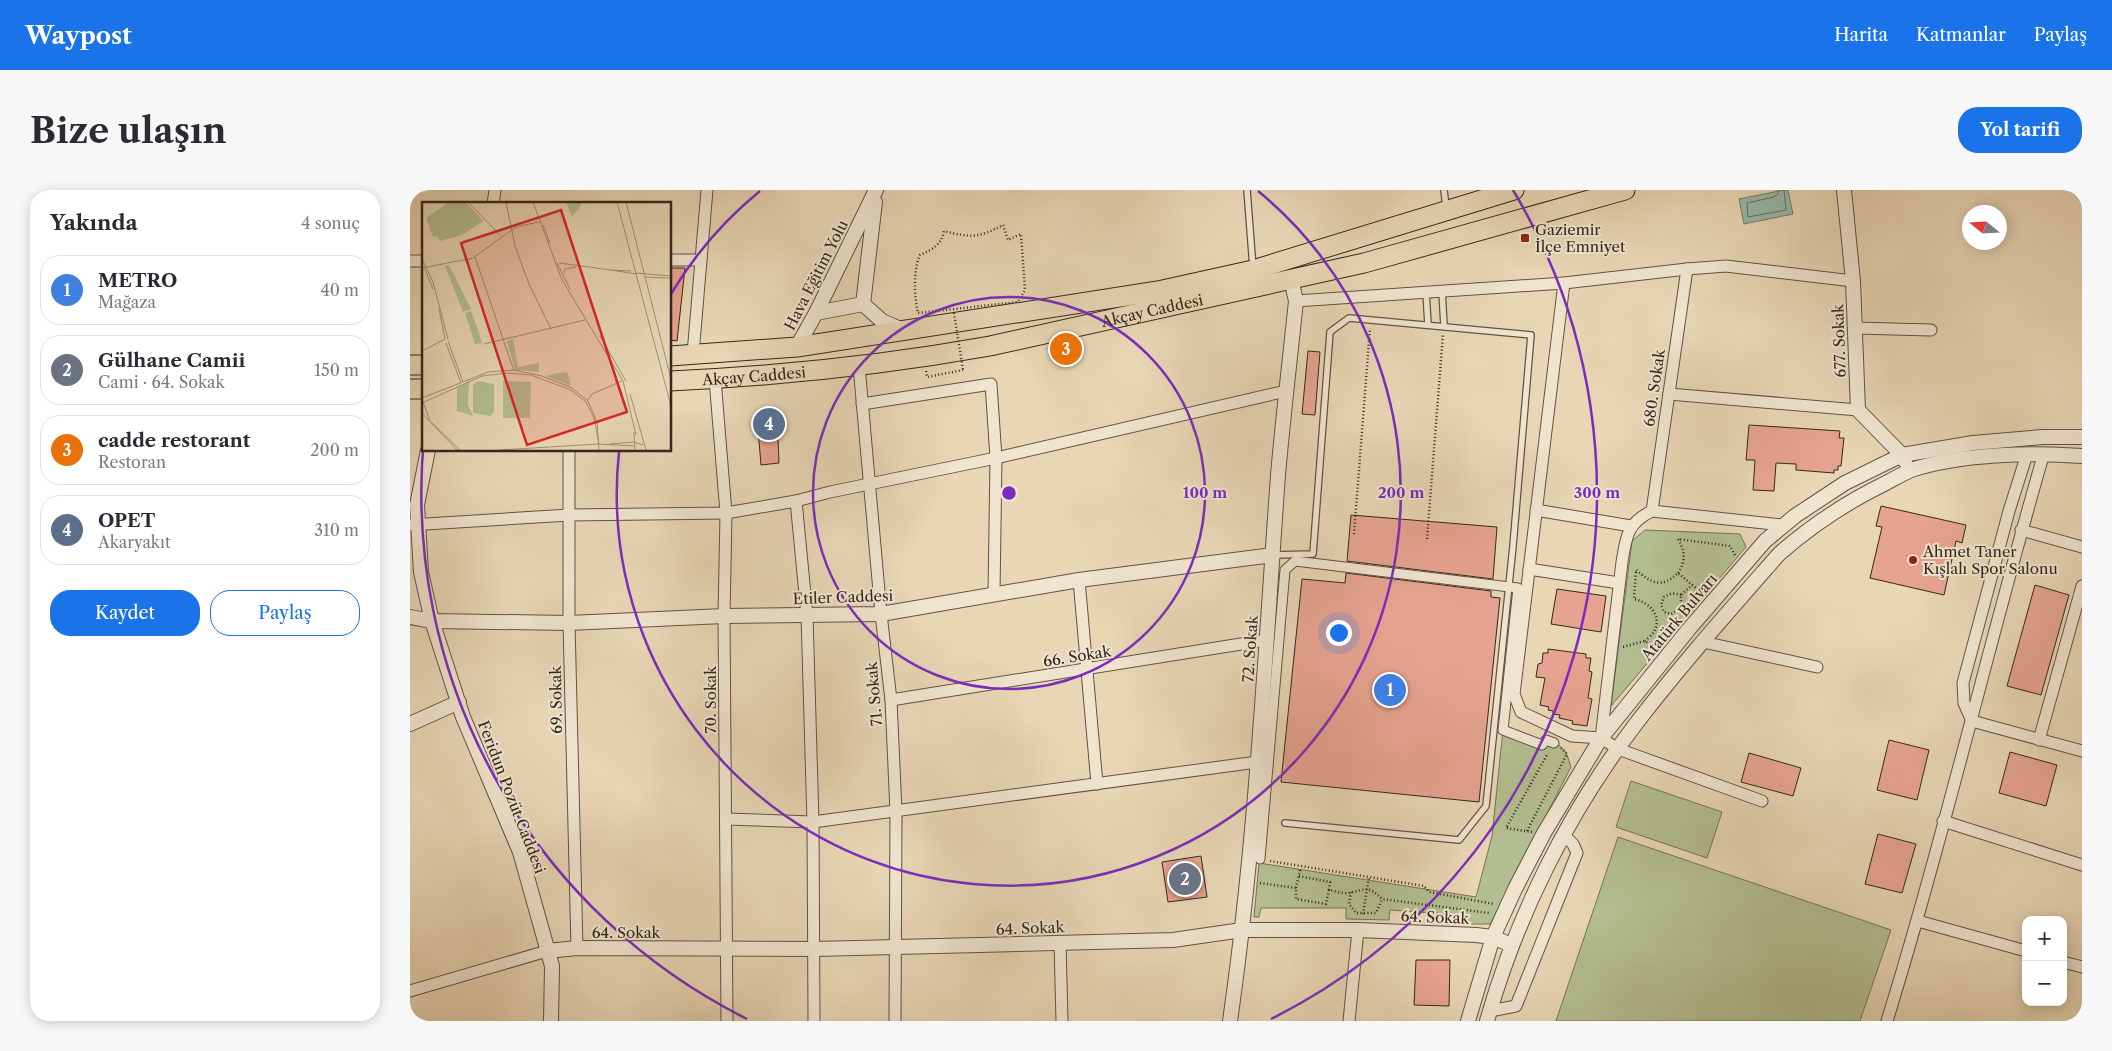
<!DOCTYPE html>
<html lang="tr">
<meta charset="utf-8">
<style>
body{margin:0;font-family:"Libre Caslon Text",serif;background:#f7f7f7;color:#2b2b33}
.controls{position:absolute;right:15px;bottom:15px;display:grid;overflow:hidden;border-radius:10px;box-shadow:0 2px 12px #0003}
.controls button{width:45px;height:45px;display:grid;place-items:center;padding:0;border:0;border-bottom:1px solid #e1e1e2;background:#fff;color:#2b2b33;font:25px sans-serif}
.compass{position:absolute;left:1552px;top:15px;width:45px;height:45px;border-radius:50%;background:#fff;box-shadow:0 2px 12px #0003;rotate:288deg}
.you{position:absolute;left:928px;top:442px;width:18px;height:18px;margin:-12px;border:4px solid #fff;border-radius:50%;background:#1a73e8;box-shadow:0 0 0 8px #1a73e833}
.badge{display:grid;place-items:center;width:32px;height:32px;border-radius:50%;background:#1a73e8;color:#fff;font-size:16px;font-weight:700}
.pin{position:absolute;translate:-50% -50%;border:2px solid #fff;box-shadow:0 1px 5px #0006}
.list{margin:0;padding:0;list-style:none}
h2{display:flex;justify-content:space-between;align-items:center;height:65px;margin:0;padding:0 20px;font-size:21px}
h2 small{font-size:16px;font-weight:400;color:#7c7c81}
.list li{display:grid;grid-template-columns:32px 1fr auto;gap:15px;align-items:center;box-sizing:border-box;height:70px;margin:0 10px 10px;padding:0 10px;border:1px solid #e1e1e2;border-radius:20px}
.list b{display:block;font-size:19px;white-space:nowrap}
.list p{margin:0;font-size:16px;white-space:nowrap;color:#7c7c81}
.list em{font-size:16px;font-style:normal;color:#7c7c81}
.actions{display:flex;gap:10px;padding:15px 20px}
.actions a{flex:1;padding:11px 0;border:1px solid #1a73e8;border-radius:20px;text-align:center;font-size:18px;color:#1a73e8}
.actions .main{background:#1a73e8;color:#fff}
.map{position:relative;flex:none;width:1672px;height:831px;overflow:hidden;border-radius:20px}
header{display:flex;align-items:center;gap:30px;box-sizing:border-box;height:70px;padding:0 25px;background:#1a73e8;color:#fff}
header strong{font-size:24px}
nav{display:flex;gap:28px;margin-inline-start:auto;font-size:18px}
.intro{display:flex;align-items:center;justify-content:space-between;box-sizing:border-box;height:120px;padding:0 30px}
h1{margin:0;font-size:35px}
.button{padding:12px 22px;border-radius:20px;background:#1a73e8;color:#fff;font-size:18px;font-weight:700}
main{display:flex;gap:30px;padding:0 30px}
aside{flex:1;background:#fff;border-radius:20px;box-shadow:0 2px 12px #0003}
.map>svg:first-child{display:block}
.green{fill:#b3be90;stroke:#747258}
.water{fill:#98b9aa;stroke:#707e72}
.lines{fill:none;stroke-linecap:round;stroke-linejoin:round}
.shore{stroke:#667064;stroke-width:1}
.building{fill:#e6a391;stroke:#35261f}
.service-casing{stroke:#625244;stroke-width:8}
.pedestrian-casing{stroke:#625244;stroke-width:11}
.minor-casing{stroke:#625244;stroke-width:13}
.tertiary-casing{stroke:#625244;stroke-width:16}
.trunk-casing{stroke:#35261f;stroke-width:21}
.path{stroke:#35261f;stroke-width:2.5;stroke-dasharray:1 2.5;stroke-linecap:butt}
.service{stroke:#f0e4cf;stroke-width:5.5}
.pedestrian{stroke:#f0e4cf;stroke-width:9}
.minor{stroke:#f0e4cf;stroke-width:11}
.tertiary{stroke:#f0e4cf;stroke-width:14}
.trunk{stroke:#e8d6b5;stroke-width:19}
.path-bridge{stroke:#35261f;stroke-width:2.5;stroke-dasharray:1 2.5;stroke-linecap:butt}
.ring{fill:none;stroke:#7b2cbf;stroke-width:2.5}
.poi-dot{fill:#8f2418;stroke:#f0e4cf;stroke-width:2}
.labels{text-anchor:middle;dominant-baseline:central;stroke-width:4;stroke-linejoin:round;paint-order:stroke}
.poi-label{font-size:15px;fill:#35261f;stroke:#f0e4cf;text-anchor:start}
.street-label{font-size:15px;fill:#35261f;stroke:#f0e4cf}
.inset-road{fill:none;stroke:#a09079;stroke-width:1}
.view{fill:#d62828;fill-opacity:0.15;stroke:#d62828;stroke-width:2.5}
.inset-edge{fill:none;stroke:#35261f;stroke-width:2.5}
.centre{fill:#7b2cbf;stroke:#f0e4cf;stroke-width:2.5}
.ring-label{font-size:15px;text-anchor:middle;font-weight:bold;fill:#7b2cbf;stroke:#f0e4cf;stroke-width:4;stroke-linejoin:round;paint-order:stroke}
</style>
<header>
<strong>Waypost</strong>
<nav><a>Harita</a><a>Katmanlar</a><a>Paylaş</a></nav>
</header>
<div class="intro"><h1>Bize ulaşın</h1><a class="button">Yol tarifi</a></div>
<main>
<aside>
<h2>Yakında<small>4 sonuç</small></h2>
<ul class="list">
<li><span class="badge" style="background:#3f7fe0">1</span><div><b>METRO</b><p>Mağaza</p></div><em>40 m</em></li>
<li><span class="badge" style="background:#6b7280">2</span><div><b>Gülhane Camii</b><p>Cami · 64. Sokak</p></div><em>150 m</em></li>
<li><span class="badge" style="background:#e8710a">3</span><div><b>cadde restorant</b><p>Restoran</p></div><em>200 m</em></li>
<li><span class="badge" style="background:#5c6f8a">4</span><div><b>OPET</b><p>Akaryakıt</p></div><em>310 m</em></li>
</ul>
<div class="actions"><a class="main">Kaydet</a><a>Paylaş</a></div>
</aside>
<div class="map">
<svg width="1672" height="831" viewBox="0 0 1672 831">
<rect width="100%" height="100%" fill="#e8d6b5"/>
<filter id="stains"><feTurbulence type="fractalNoise" baseFrequency=".004" numOctaves="4"/><feColorMatrix values="0 0 0 0 .2 0 0 0 0 .09 0 0 0 0 .02 0 0 0 .5 -.17"/></filter>
<radialGradient id="worn" r=".72"><stop offset=".6" stop-color="#630" stop-opacity="0"/><stop offset="1" stop-color="#630" stop-opacity=".3"/></radialGradient>
<g class="green">
<path d="M 1235,340 L 1330,344 L 1336,357 L 1201,516 L 1222,351 Z"/>
<path d="M 1093,540 L 1148,554 L 1156,562 L 1161,577 L 1080,734 L 1055,734 L 1054,725 L 980,720 L 979,730 L 936,729 L 936,718 L 851,718 L 849,727 L 844,727 L 849,673 L 1066,707 L 1082,646 Z"/>
<path d="M 1221,591 L 1312,622 L 1297,668 L 1206,637 Z"/>
<path d="M 1208,647 L 1481,740 L 1450,831 L 1146,831 Z"/>
</g>
<path class="water" d="M 1374,0 L 1378,0 L 1383,24 L 1334,34 L 1329,9 Z"/>
<g class="lines">
<path class="shore" d="M 1368,0 L 1368,4 L 1364,7 L 1337,13 L 1338,27 L 1376,20 L 1374,0"/>
</g>
<g class="building">
<path d="M 260,78 L 275,78 L 267,151 L 260,150 Z"/>
<path d="M 898,161 L 910,162 L 905,225 L 892,224 Z"/>
<path d="M 367,226 L 369,273 L 351,275 L 347,227 Z"/>
<path d="M 1339,235 L 1430,241 L 1429,248 L 1434,248 L 1431,276 L 1428,276 L 1428,280 L 1424,280 L 1424,283 L 1386,280 L 1386,274 L 1366,273 L 1364,301 L 1343,300 L 1345,270 L 1336,270 Z"/>
<path d="M 1471,316 L 1556,335 L 1552,353 L 1546,351 L 1534,405 L 1460,388 L 1472,337 L 1466,336 Z"/>
<path d="M 941,325 L 1087,337 L 1083,389 L 937,371 Z"/>
<path d="M 936,383 L 1081,401 L 1081,407 L 1090,408 L 1069,612 L 871,592 L 892,389 L 935,393 Z"/>
<path d="M 1625,395 L 1659,405 L 1631,505 L 1597,496 Z"/>
<path d="M 1147,399 L 1196,406 L 1191,442 L 1141,434 Z"/>
<path d="M 1138,459 L 1176,464 L 1176,468 L 1181,468 L 1179,481 L 1182,482 L 1178,508 L 1182,509 L 1177,536 L 1162,534 L 1163,531 L 1149,528 L 1150,525 L 1143,524 L 1143,521 L 1138,520 L 1139,517 L 1130,515 L 1135,488 L 1126,487 L 1128,474 L 1132,473 L 1133,463 L 1138,463 Z"/>
<path d="M 1479,550 L 1519,560 L 1507,610 L 1467,600 Z"/>
<path d="M 1600,562 L 1647,575 L 1636,616 L 1589,603 Z"/>
<path d="M 1339,563 L 1391,578 L 1383,606 L 1331,592 Z"/>
<path d="M 1468,644 L 1506,654 L 1492,703 L 1455,694 Z"/>
<path d="M 791,666 L 797,707 L 758,712 L 752,672 Z"/>
<path d="M 1006,770 L 1040,770 L 1039,816 L 1004,815 Z"/>
</g>
<g class="lines">
<g class="service-casing">
<g id="service">
<path d="M 837,0 L 843,78"/>
<path d="M 1034,0 L 1036,17"/>
<path d="M 1032,101 L 1034,136"/>
<path d="M 1016,102 L 1018,135"/>
<path d="M 863,365 L 903,364 L 920,142 L 939,128 L 1121,145 L 1103,356 L 1076,616 L 1049,650 L 875,633"/>
</g>
</g>
<g class="pedestrian-casing">
<path id="pedestrian" d="M 850,669 L 875,380 L 885,371 L 1108,398 L 1093,540 L 1132,555 L 1136,550 L 1144,553"/>
</g>
<g class="minor-casing">
<g id="minor">
<path d="M 83,14 L 85,0"/>
<path d="M 260,70 L 291,70"/>
<path d="M 0,71 L 14,71"/>
<path d="M 1154,93 L 1104,504 L 1111,522 L 1162,546 L 1191,548 L 1208,559 L 1352,611"/>
<path d="M 886,111 L 1154,93 L 1277,79 L 1316,76 L 1443,91"/>
<path d="M 1445,138 L 1521,140"/>
<path d="M 283,164 L 297,0"/>
<path d="M 449,176 L 471,424 L 481,510 L 486,622 L 485,831"/>
<path d="M 305,189 L 316,323 L 314,426 L 317,831"/>
<path d="M 1259,204 L 1448,220"/>
<path d="M 452,214 L 581,194 L 586,268 L 584,404"/>
<path d="M 159,260 L 159,433 L 167,758"/>
<path d="M 1617,264 L 1599,321 L 1553,493 L 1554,513 L 1562,531 L 1672,561"/>
<path d="M 386,311 L 397,425 L 403,632 L 404,831"/>
<path d="M 1126,320 L 1221,336"/>
<path d="M 1242,321 L 1277,79"/>
<path d="M 0,335 L 159,325 L 316,323 L 386,311 L 420,302 L 586,268 L 876,201"/>
<path d="M 1611,340 L 1672,357"/>
<path d="M 1119,379 L 1209,393"/>
<path d="M 669,390 L 687,594"/>
<path d="M 1293,452 L 1407,477"/>
<path d="M 481,510 L 856,450"/>
<path d="M 1191,548 L 1212,372 C 1216,347 1217,333 1242,321 L 1373,335"/>
<path d="M 1629,550 L 1672,396"/>
<path d="M 316,629 L 403,632 L 847,572"/>
<path d="M 1533,631 L 1672,675"/>
<path d="M 1508,731 L 1616,761"/>
<path d="M 650,753 L 652,831"/>
<path d="M 1653,772 L 1672,777"/>
<path d="M 0,801 L 137,761"/>
<path d="M 1080,821 L 1106,816 L 1167,663 L 1163,654 L 1154,645"/>
<path d="M 939,831 L 948,740"/>
<path d="M 1477,831 C 1535,643 1579,452 1634,263"/>
</g>
</g>
<g class="tertiary-casing">
<g id="tertiary">
<path d="M 1434,0 L 1443,91 L 1448,220 L 1492,265 L 1495,271"/>
<path d="M 465,12 L 453,114 L 472,131 L 495,141"/>
<path d="M 406,123 L 453,114"/>
<path d="M 387,157 L 406,123 L 466,0"/>
<path d="M 18,260 L 7,315 L 11,382 L 22,431 L 53,527 L 110,662 L 142,776 L 141,831"/>
<path d="M 0,427 L 22,431 L 159,433 L 314,426 L 471,424 L 669,390 L 863,365"/>
<path d="M 0,534 L 49,512"/>
<path d="M 137,761 L 167,758 L 404,759 L 569,755 L 763,750 L 832,740 L 948,740 L 1066,745 L 1083,747 L 1101,755"/>
<path d="M 820,831 C 846,650 855,467 868,285 C 873,227 880,169 886,111 L 881,89"/>
<path d="M 1058,831 L 1083,747 L 1105,699 L 1134,643 L 1191,548 L 1279,439 L 1355,351 L 1385,326 L 1435,293 L 1492,265 L 1563,253 L 1632,247 L 1672,247"/>
<path d="M 1077,831 C 1107,725 1158,623 1225,535 C 1270,476 1320,420 1369,364 C 1401,336 1435,313 1474,294 C 1482,290 1492,284 1501,280 C 1550,264 1620,262 1672,266"/>
</g>
</g>
<g class="trunk-casing">
<g id="trunk">
<path d="M 260,166 L 387,157 L 748,101 L 843,80 L 1104,0"/>
<path d="M 0,175 L 14,175"/>
<path id="s1" d="M 260,191 C 368,186 474,175 580,156 L 954,73 L 1215,0"/>
<path d="M 0,199 L 14,199"/>
</g>
</g>
<g class="path">
<path d="M 593,35 L 598,50 L 611,44 L 615,100 L 608,112 L 508,123 C 504,106 503,81 510,65 C 522,60 532,54 534,41 C 560,48 569,48 593,35 Z"/>
<path d="M 516,181 L 517,187 L 553,180"/>
<path d="M 944,344 L 960,138"/>
<path d="M 1017,349 L 1033,144"/>
<path d="M 1268,383 C 1276,371 1275,361 1268,349 L 1320,356 L 1326,367"/>
<path d="M 1271,405 L 1262,403 L 1254,407 L 1251,415 L 1254,422 L 1261,424 L 1271,417 L 1271,405 L 1282,395"/>
<path d="M 1235,451 C 1237,449 1242,445 1244,442 C 1253,426 1239,412 1224,409 L 1226,380 C 1242,393 1251,399 1268,383 L 1293,404"/>
<path d="M 1213,457 L 1235,451 L 1247,460"/>
<path d="M 1117,641 L 1157,564 L 1151,558"/>
<path d="M 1122,642 L 1096,638 L 1138,563"/>
<path d="M 860,671 L 1014,696 L 1019,702 L 1084,714"/>
<path d="M 889,686 L 920,692 L 919,700"/>
<path d="M 850,693 L 886,698 L 886,709 L 916,714 L 919,700 C 925,701 933,704 939,703 C 957,699 957,695 972,709 L 1079,723"/>
<path d="M 886,698 L 890,680"/>
<path d="M 941,702 L 939,714 L 946,723 L 966,723 L 972,709"/>
<path d="M 953,724 L 959,687"/>
</g>
<use href="#service" class="service"/>
<use href="#pedestrian" class="pedestrian"/>
<use href="#minor" class="minor"/>
<use href="#tertiary" class="tertiary"/>
<use href="#trunk" class="trunk"/>
<path class="path-bridge" d="M 544,123 L 553,180"/>
</g>
<g class="ring">
<circle cx="599" cy="303" r="196"/>
<path d="M261 104A392 392 0 0 1 350 1M848 1A392 392 0 1 1 209 262"/>
<path d="M337 829A588 588 0 0 1 14 247M1103 0A588 588 0 0 1 861 829"/>
</g>
<g class="poi-dot">
<rect x="1110" y="43" width="10" height="10" rx="2.5"/>
<circle cx="1503" cy="370" r="5"/>
</g>
<g class="labels">
<g class="poi-label">
<text x="1125" y="39">Gaziemir<tspan x="1125" dy="17">İlçe Emniyet</tspan></text>
<text x="1513" y="361">Ahmet Taner<tspan x="1513" dy="17">Kışlalı Spor Salonu</tspan></text>
</g>
<g class="street-label">
<text transform="translate(406 85) rotate(-63)">Hava Eğitim Yolu</text>
<text stroke="none"><textPath href="#s1" startOffset="488">Akçay Caddesi</textPath></text>
<text transform="translate(1429 151) rotate(-92)">677. Sokak</text>
<text stroke="none"><textPath href="#s1" startOffset="84">Akçay Caddesi</textPath></text>
<text transform="translate(1244 198) rotate(-82)">680. Sokak</text>
<text transform="translate(433 407) rotate(-2)">Etiler Caddesi</text>
<text transform="translate(1269 427) rotate(-50)">Atatürk Bulvarı</text>
<text transform="translate(840 459) rotate(-86)">72. Sokak</text>
<text transform="translate(667 466) rotate(-9)">66. Sokak</text>
<text transform="translate(464 504) rotate(-95)">71. Sokak</text>
<text transform="translate(146 510) rotate(-91)">69. Sokak</text>
<text transform="translate(300 510) rotate(-90)">70. Sokak</text>
<text transform="translate(102 607) rotate(69)">Feridun Pozüt Caddesi</text>
<text transform="translate(1025 727) rotate(2)">64. Sokak</text>
<text transform="translate(620 738) rotate(-2)">64. Sokak</text>
<text x="216" y="742">64. Sokak</text>
</g>
</g>
<g transform="translate(12 12)">
<rect width="249" height="249" fill="#e8d6b5"/>
<path d="M 27,0 L 44,0 L 61,19 L 40,33 L 18,39 L 15,34 L 11,35 L 4,16 ZM 144,0 L 159,0 L 159,3 L 150,15 ZM 27,63 L 49,107 L 41,110 L 23,64 ZM 49,109 L 56,128 L 60,141 L 53,142 L 43,111 ZM 91,137 L 96,165 L 117,161 L 117,170 L 93,168 L 85,139 ZM 145,170 L 149,184 L 124,174 L 131,172 ZM 47,179 L 46,203 L 51,214 L 35,209 L 35,186 ZM 56,179 L 72,182 L 72,210 L 68,214 L 51,211 L 51,183 ZM 81,179 L 109,180 L 108,216 L 81,216 Z" fill="#b3be90"/>
<path class="inset-road" d="M 46,0 L 79,34M 84,0 L 93,44 L 107,82 L 129,127M 111,0 L 140,78 L 201,179 L 214,233M 195,0 L 249,204M 204,0 L 249,177M 121,23 L 128,41M 53,55 L 92,169M 0,57 L 11,80 L 26,137M 135,61 L 148,87M 137,61 L 189,68M 2,65 L 11,87M 0,66 L 51,56 L 94,25 L 116,20M 189,68 L 214,72M 191,68 L 209,69M 142,71 L 143,67 L 154,65M 214,71 L 249,74M 223,75 L 248,76M 17,107 L 23,137M 178,134 L 204,179M 26,139 L 41,180M 24,141 L 39,181M 62,142 L 163,118M 0,149 L 23,137M 208,192 L 224,248M 0,196 L 66,170 L 92,168 L 120,174 L 150,186 L 166,199 L 175,220 L 177,248M 0,197 L 8,219 L 38,248M 165,199 L 170,192 L 200,179M 0,201 L 60,174 L 85,171 L 109,173 L 149,188 L 164,200 L 172,216 L 177,242M 0,211 L 35,248M 212,230 L 213,248M 188,242 L 212,240 L 221,243M 77,248 L 177,242 L 213,244"/>
<path class="view" d="M 139,8 L 205,210 L 105,243 L 39,41 Z"/>
<rect width="249" height="249" class="inset-edge"/>
</g>
<circle cx="599" cy="303" r="8" class="centre"/>
<g class="ring-label">
<text x="795" y="308">100 m</text>
<text x="991" y="308">200 m</text>
<text x="1187" y="308">300 m</text>
</g>
<rect width="100%" height="100%" filter="url(#stains)"/>
<rect width="100%" height="100%" fill="url(#worn)"/>
</svg>
<div class="controls">
<button>+</button>
<button>−</button>
</div>
<svg class="compass" viewBox="-18 -18 36 36"><path d="M0-13l5 13h-10z" fill="#e53935"/><path d="M0 13l5-13h-10z" fill="#7c7c81"/></svg>
<div class="you"></div>
<div class="pin badge" style="left:980px;top:500px;background:#3f7fe0">1</div>
<div class="pin badge" style="left:775px;top:689px;background:#6b7280">2</div>
<div class="pin badge" style="left:656px;top:159px;background:#e8710a">3</div>
<div class="pin badge" style="left:359px;top:234px;background:#5c6f8a">4</div>
</div>
</main>
